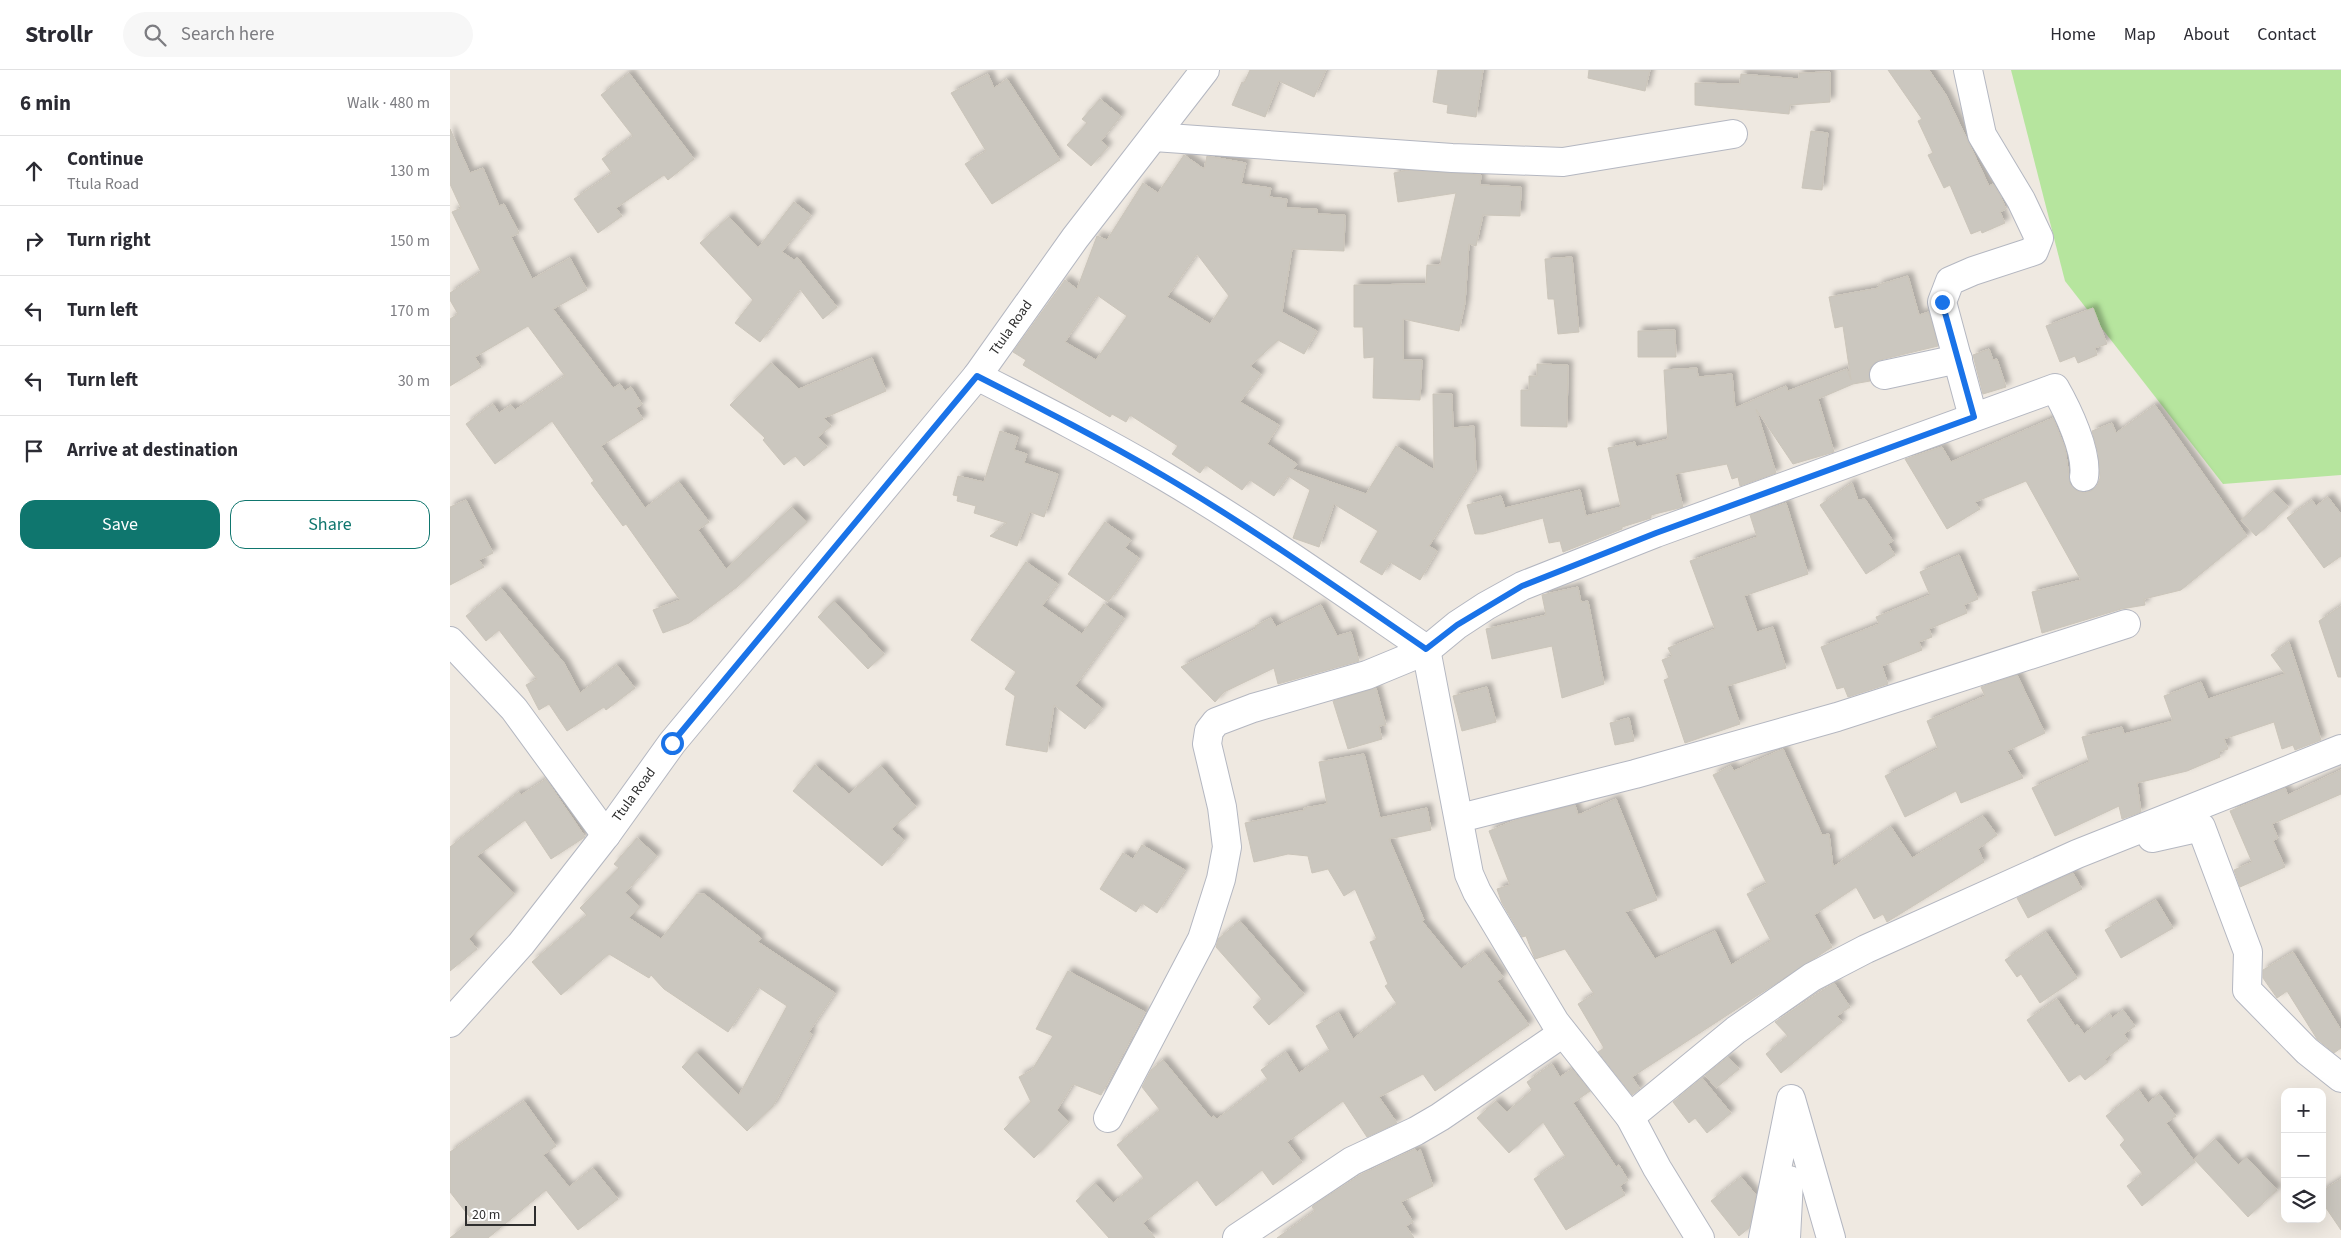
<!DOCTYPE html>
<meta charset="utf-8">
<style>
body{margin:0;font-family:"Source Sans 3",sans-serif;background:#f7f7f7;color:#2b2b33}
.controls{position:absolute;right:15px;bottom:15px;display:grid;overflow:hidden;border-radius:10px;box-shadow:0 5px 20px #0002}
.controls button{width:45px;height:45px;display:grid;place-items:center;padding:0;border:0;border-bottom:1px solid #e1e1e2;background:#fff;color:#2b2b33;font:25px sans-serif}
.scale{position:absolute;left:15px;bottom:12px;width:71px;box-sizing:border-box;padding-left:5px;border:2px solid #2e2e2e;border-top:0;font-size:14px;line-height:18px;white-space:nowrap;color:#2e2e2e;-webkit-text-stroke:4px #fff;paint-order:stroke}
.stop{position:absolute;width:15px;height:15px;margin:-11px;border:4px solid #1a73e8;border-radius:50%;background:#fff}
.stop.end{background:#1a73e8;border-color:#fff;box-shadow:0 1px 5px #0008}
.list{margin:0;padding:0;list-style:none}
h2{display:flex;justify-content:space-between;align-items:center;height:65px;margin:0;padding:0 20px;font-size:21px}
h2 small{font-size:16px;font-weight:400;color:#7c7c81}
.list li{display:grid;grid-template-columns:32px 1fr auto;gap:15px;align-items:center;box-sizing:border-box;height:70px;padding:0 20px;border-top:1px solid #e1e1e2}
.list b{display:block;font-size:19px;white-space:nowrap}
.list p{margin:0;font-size:16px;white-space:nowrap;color:#7c7c81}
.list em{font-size:16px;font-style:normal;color:#7c7c81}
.actions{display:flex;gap:10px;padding:15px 20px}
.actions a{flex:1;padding:11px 0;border:1px solid #0f766e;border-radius:15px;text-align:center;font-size:18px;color:#0f766e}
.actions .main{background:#0f766e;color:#fff}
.icon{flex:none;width:28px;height:28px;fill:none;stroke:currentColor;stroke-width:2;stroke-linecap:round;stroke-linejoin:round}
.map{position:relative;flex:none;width:1891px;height:1168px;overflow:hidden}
header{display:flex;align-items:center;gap:30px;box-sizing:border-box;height:70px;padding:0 25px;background:#fff;border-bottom:1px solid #e1e1e2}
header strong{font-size:24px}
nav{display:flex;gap:28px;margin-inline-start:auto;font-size:18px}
.search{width:350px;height:45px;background:#f7f7f7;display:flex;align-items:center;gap:12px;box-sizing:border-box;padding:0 18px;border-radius:28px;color:#7c7c81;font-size:19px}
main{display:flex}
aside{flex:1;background:#fff}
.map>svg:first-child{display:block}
.green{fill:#b6e59e}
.building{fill:#cbc7bf;stroke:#cbc5ba;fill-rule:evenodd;filter:url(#shadow)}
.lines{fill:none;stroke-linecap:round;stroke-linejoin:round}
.minor-casing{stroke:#b4b7c1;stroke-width:30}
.minor{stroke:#fff;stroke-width:28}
.route{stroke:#1a73e8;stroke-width:6}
.labels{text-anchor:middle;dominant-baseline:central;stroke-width:4.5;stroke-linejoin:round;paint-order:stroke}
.street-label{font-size:14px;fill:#2e2e2e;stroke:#fff}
</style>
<header>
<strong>Strollr</strong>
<div class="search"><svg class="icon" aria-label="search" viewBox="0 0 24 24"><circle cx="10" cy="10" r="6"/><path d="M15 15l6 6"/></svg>Search here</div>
<nav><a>Home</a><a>Map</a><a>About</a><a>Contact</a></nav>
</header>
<main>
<aside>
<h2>6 min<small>Walk · 480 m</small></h2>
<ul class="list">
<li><svg class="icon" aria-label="ahead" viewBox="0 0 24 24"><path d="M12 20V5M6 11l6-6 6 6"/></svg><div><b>Continue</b><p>Ttula Road</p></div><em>130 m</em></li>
<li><svg class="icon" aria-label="right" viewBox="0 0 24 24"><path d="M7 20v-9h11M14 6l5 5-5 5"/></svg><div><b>Turn right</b></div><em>150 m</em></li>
<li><svg class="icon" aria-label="left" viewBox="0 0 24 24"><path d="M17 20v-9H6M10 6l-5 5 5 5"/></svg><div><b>Turn left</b></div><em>170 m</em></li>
<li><svg class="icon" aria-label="left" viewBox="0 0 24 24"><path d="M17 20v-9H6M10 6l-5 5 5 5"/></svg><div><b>Turn left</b></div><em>30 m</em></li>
<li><svg class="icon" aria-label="arrive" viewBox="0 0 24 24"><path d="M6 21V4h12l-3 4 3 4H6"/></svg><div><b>Arrive at destination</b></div></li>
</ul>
<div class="actions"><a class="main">Save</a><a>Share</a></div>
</aside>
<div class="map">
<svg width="1891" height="1168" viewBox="0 0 1891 1168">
<defs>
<filter id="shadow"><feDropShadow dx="4.5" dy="-4.5" stdDeviation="2.5" flood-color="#0004"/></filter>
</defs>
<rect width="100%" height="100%" fill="#efe9e1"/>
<path class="green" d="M 1561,0 L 1891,0 L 1891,405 L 1773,414 L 1615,211 Z"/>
<g class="building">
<path d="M 800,0 L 876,0 L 864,27 L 829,11 L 815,47 L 782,35 L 792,12 L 794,13 Z"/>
<path d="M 988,0 L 1033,0 L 1026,47 L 997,43 L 998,35 L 983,32 Z"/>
<path d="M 1139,0 L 1200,0 L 1195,21 L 1138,8 Z"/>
<path d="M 1438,0 L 1479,0 L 1496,25 L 1539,116 L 1543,114 L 1550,125 L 1556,139 L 1550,142 L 1555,153 L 1532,163 L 1531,160 L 1521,164 L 1500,115 L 1494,118 L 1478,85 L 1483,83 L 1468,51 L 1472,49 Z"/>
<path d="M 1380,2 L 1380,32 L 1340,35 L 1339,44 L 1245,35 L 1245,13 L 1290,14 L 1291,4 L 1349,9 L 1349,3 Z"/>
<path d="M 179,3 L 244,89 L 218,110 L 214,105 L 166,138 L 172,146 L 148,163 L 124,129 L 162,103 L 152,89 L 183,66 L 151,25 Z"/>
<path d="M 538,4 L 544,18 L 557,9 L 610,90 L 542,134 L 515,94 L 536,81 L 501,23 Z"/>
<path d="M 650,29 L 671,46 L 651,71 L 658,77 L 641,96 L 617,75 L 637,53 L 632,49 Z"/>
<path d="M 0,59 L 20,103 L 33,98 L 49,136 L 54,134 L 69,163 L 61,167 L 82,209 L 120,188 L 137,220 L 103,239 L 163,318 L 170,314 L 175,321 L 181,317 L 192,334 L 186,338 L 193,349 L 151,376 L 195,438 L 229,412 L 259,452 L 248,460 L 276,499 L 342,437 L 357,452 L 287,517 L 239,553 L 213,563 L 203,540 L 230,530 L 176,454 L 173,456 L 141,413 L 144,411 L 102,351 L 45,394 L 16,354 L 43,334 L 49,343 L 61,335 L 65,340 L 115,306 L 78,256 L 25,287 L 31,297 L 0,316 L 0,249 L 8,244 L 0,230 L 0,223 L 31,202 L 2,142 L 11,138 L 0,114 Z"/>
<path d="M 1361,61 L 1378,63 L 1372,120 L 1352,118 Z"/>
<path d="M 734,85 L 754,99 L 757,86 L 796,93 L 791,114 L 821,118 L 819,127 L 837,129 L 836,138 L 867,139 L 867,144 L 895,145 L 894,181 L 842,179 L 832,242 L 867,261 L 854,284 L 828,270 L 800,296 L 811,304 L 790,332 L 829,355 L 817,374 L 847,394 L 843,399 L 916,424 L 946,376 L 984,400 L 983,324 L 1002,324 L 1003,358 L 1024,356 L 1026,401 L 979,476 L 987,481 L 970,510 L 940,492 L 932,505 L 910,492 L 928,461 L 884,434 L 869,477 L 843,468 L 860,420 L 838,406 L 824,426 L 800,410 L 792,420 L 756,395 L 750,403 L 722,384 L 728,376 L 680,345 L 676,352 L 662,344 L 660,347 L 573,295 L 576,290 L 563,282 L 615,210 L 627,219 L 647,166 L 657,170 L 693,113 L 708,123 ZM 747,184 L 779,226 L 760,254 L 717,227 ZM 647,225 L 677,246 L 646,290 L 615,272 Z"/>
<path d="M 957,100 L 1031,105 L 1030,115 L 1071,117 L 1070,146 L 1033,145 L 1026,176 L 1019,174 L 1015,233 L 1009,261 L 953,249 L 953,290 L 972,290 L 970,330 L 923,328 L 924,287 L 914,288 L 913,257 L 904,257 L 904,215 L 976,214 L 977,195 L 990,195 L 1006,123 L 948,132 L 944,103 Z"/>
<path d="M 344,132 L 361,145 L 332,182 L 344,190 L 347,187 L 387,237 L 373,249 L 350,219 L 310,272 L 285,253 L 303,230 L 250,173 L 279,147 L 308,178 Z"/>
<path d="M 1122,187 L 1129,262 L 1108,264 L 1104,229 L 1098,229 L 1095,189 Z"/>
<path d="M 1458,206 L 1469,245 L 1479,242 L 1488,276 L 1430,290 L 1423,294 L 1419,300 L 1420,311 L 1403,314 L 1368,329 L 1384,382 L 1343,394 L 1306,339 L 1326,403 L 1290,416 L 1288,407 L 1282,409 L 1277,394 L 1225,404 L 1233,437 L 1201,445 L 1201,448 L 1172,457 L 1172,459 L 1113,482 L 1110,471 L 1099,473 L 1093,448 L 1033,464 L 1025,464 L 1017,435 L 1051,426 L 1055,438 L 1130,420 L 1136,446 L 1171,437 L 1158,378 L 1185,372 L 1186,377 L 1218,369 L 1214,300 L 1247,298 L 1248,307 L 1282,304 L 1285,338 L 1336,316 L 1338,321 L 1397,299 L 1401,310 L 1393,256 L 1385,258 L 1379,227 L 1429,218 L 1428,215 Z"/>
<path d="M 1643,238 L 1657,274 L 1645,278 L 1647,285 L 1628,293 L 1625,286 L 1610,292 L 1596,256 Z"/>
<path d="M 1225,260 L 1226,287 L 1188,287 L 1188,261 Z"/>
<path d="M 1539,279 L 1543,290 L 1547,289 L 1556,317 L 1533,324 L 1523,285 Z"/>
<path d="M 422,288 L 436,321 L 374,348 L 381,356 L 368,367 L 377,377 L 354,396 L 345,386 L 334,395 L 313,370 L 315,368 L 280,335 L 321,293 L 349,319 Z"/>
<path d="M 1087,294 L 1118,295 L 1117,357 L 1071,356 L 1071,320 L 1079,320 L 1079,306 L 1087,306 Z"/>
<path d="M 1705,335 L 1797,466 L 1731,520 L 1694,529 L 1695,535 L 1671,539 L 1592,563 L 1582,522 L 1631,510 L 1576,411 L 1525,432 L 1530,439 L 1497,459 L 1455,389 L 1492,377 L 1501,392 L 1603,348 L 1615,378 L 1620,414 L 1626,420 L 1634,423 L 1641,421 L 1647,416 L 1650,408 L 1648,383 L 1642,361 L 1662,353 L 1666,363 Z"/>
<path d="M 550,361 L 568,367 L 564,380 L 577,384 L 574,393 L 608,404 L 594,447 L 580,442 L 567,476 L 540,466 L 557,453 L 524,443 L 526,436 L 507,431 L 508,426 L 503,425 L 508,406 L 534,412 Z"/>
<path d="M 1402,413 L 1408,430 L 1415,429 L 1443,471 L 1438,474 L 1445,485 L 1416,504 L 1370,435 Z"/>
<path d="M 1823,421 L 1838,437 L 1806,466 L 1791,450 Z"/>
<path d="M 1878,427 L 1891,444 L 1891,486 L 1874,498 L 1837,448 L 1862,430 L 1866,436 Z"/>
<path d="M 16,430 L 43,483 L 29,490 L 34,497 L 0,515 L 0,437 Z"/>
<path d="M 1336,433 L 1358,504 L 1294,526 L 1307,562 L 1323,557 L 1336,598 L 1277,616 L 1290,654 L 1235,673 L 1214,610 L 1219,608 L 1212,590 L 1222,586 L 1218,578 L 1265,559 L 1240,491 L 1307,467 L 1300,445 Z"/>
<path d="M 655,452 L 681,470 L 675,478 L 689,488 L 658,532 L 618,504 Z"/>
<path d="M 1509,485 L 1528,529 L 1514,535 L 1517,543 L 1479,559 L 1482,567 L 1469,572 L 1472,580 L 1432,596 L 1438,614 L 1398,627 L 1394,617 L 1387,619 L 1371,577 L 1429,554 L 1426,547 L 1480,525 L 1470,502 Z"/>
<path d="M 576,492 L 608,514 L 592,536 L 632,564 L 654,534 L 674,548 L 625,616 L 652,638 L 635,659 L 604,635 L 597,682 L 556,675 L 565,626 L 555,619 L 566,602 L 521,570 Z"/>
<path d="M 1128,517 L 1131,532 L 1138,531 L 1154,614 L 1112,628 L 1102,576 L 1042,589 L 1036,559 L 1096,545 L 1092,525 Z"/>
<path d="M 51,518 L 114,593 L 130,623 L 167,595 L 185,618 L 156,640 L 154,637 L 117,661 L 99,634 L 89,640 L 76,615 L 87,609 L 49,560 L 36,571 L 16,546 Z"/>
<path d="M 384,531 L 434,584 L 418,599 L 368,547 Z"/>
<path d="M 871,535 L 887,566 L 901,562 L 909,591 L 828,614 L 824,598 L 774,622 L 765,632 L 731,597 L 806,559 L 805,556 L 821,548 L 826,557 Z"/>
<path d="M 1891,536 L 1891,607 L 1888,607 L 1869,551 Z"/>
<path d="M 1839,572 L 1871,670 L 1845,680 L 1843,675 L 1832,679 L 1824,652 L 1774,669 L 1778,679 L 1769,682 L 1770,687 L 1737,701 L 1687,713 L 1691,742 L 1672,749 L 1669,736 L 1605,766 L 1582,718 L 1639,692 L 1632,667 L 1672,657 L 1674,664 L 1723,651 L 1714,626 L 1751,612 L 1758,629 L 1835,604 L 1821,585 Z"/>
<path d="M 1567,605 L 1595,663 L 1557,681 L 1573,708 L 1511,733 L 1506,721 L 1455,747 L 1435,706 L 1488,679 L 1477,651 L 1535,626 L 1531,617 Z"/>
<path d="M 1037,617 L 1046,652 L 1012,661 L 1003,626 Z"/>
<path d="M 926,618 L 936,655 L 929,656 L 932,669 L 898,679 L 883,631 Z"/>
<path d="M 1179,648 L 1184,671 L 1165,675 L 1160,653 Z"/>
<path d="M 1333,679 L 1372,765 L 1379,764 L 1383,797 L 1441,757 L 1462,788 L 1533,746 L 1547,765 L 1528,779 L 1534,792 L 1437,852 L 1433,844 L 1424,849 L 1406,817 L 1364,845 L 1382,877 L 1182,1007 L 1190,1019 L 1182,1025 L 1148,982 L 1154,978 L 1128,934 L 1144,924 L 1115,879 L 1085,889 L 1076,866 L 1072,867 L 1052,833 L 1047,819 L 1060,815 L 1039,761 L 1066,750 L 1125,735 L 1128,745 L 1166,729 L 1207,830 L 1175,842 L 1205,889 L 1265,861 L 1281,895 L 1321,871 L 1297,824 L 1317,814 L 1263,705 L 1281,696 L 1284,701 Z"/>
<path d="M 914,684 L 930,748 L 977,738 L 981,760 L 939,769 L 974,850 L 972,851 L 1011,899 L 1034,882 L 1053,907 L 1047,911 L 1079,955 L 985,1021 L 973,1004 L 929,1027 L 947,1053 L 917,1067 L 893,1031 L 837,1072 L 852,1092 L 823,1115 L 812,1100 L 766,1136 L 747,1110 L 693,1153 L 705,1168 L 659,1168 L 626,1131 L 645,1113 L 663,1133 L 694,1108 L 667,1075 L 710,1040 L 692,1017 L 701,1000 L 713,990 L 761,1048 L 764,1046 L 767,1049 L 818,1010 L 811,1000 L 836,982 L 849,1003 L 880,981 L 866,956 L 889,943 L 903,969 L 947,934 L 935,916 L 938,914 L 920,872 L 927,869 L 905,819 L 894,826 L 878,799 L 862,803 L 858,786 L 838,784 L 804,792 L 795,753 L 855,740 L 854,738 L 877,734 L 869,692 Z"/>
<path d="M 365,695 L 399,724 L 431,696 L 466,737 L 441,759 L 454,770 L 432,796 L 343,721 Z"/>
<path d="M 1891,700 L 1891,724 L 1822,754 L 1828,768 L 1823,771 L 1835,797 L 1790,817 L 1784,800 L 1802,792 L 1780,741 L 1835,718 L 1838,725 Z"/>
<path d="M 96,709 L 135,767 L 101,789 L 75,750 L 27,786 L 64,824 L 19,869 L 27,879 L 0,901 L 0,777 L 69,722 L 71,725 Z"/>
<path d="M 187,768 L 207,786 L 175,823 L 190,837 L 179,848 L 211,869 L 247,824 L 254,824 L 311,868 L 308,872 L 385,923 L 359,962 L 362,964 L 323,1036 L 297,1061 L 232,997 L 246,982 L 289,1025 L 337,936 L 308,917 L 278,962 L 214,919 L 201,905 L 199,908 L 159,884 L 111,925 L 82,892 L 137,845 L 130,838 L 169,798 L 164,794 Z"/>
<path d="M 692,775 L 735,800 L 707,843 L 692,833 L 686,842 L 650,819 L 673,783 L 683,789 Z"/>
<path d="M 1623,803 L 1632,819 L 1578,848 L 1567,828 Z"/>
<path d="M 1706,830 L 1723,858 L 1671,888 L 1655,860 Z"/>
<path d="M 790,851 L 854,924 L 819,955 L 803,937 L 812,929 L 766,877 L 768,869 Z"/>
<path d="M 1596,862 L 1627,908 L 1590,933 L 1571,904 L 1567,907 L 1555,890 Z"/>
<path d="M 1843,882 L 1891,960 L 1891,978 L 1884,983 L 1867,969 L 1837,921 L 1827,928 L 1813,908 L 1813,900 Z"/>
<path d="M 618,901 L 695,942 L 651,1025 L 623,1014 L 607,1040 L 619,1052 L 584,1088 L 554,1059 L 581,1032 L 569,1007 L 582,1000 L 603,966 L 586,959 Z"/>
<path d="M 1384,913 L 1400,937 L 1387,946 L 1392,952 L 1331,1003 L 1316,984 L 1338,966 L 1325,952 Z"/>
<path d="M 1607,929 L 1625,956 L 1627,954 L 1634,964 L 1660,944 L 1662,948 L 1673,940 L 1685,956 L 1674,964 L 1678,971 L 1655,989 L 1658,992 L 1635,1010 L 1630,1004 L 1619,1012 L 1577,950 Z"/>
<path d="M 1278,987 L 1289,999 L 1266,1018 L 1255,1005 Z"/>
<path d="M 1102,994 L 1110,1007 L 1122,999 L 1140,1021 L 1123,1033 L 1166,1097 L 1169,1095 L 1178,1110 L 1170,1116 L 1175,1125 L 1116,1160 L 1084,1109 L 1116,1087 L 1093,1052 L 1059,1083 L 1027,1048 L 1046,1031 L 1057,1042 L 1082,1020 L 1077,1012 Z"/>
<path d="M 1252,1008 L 1281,1043 L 1257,1063 L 1245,1048 L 1239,1053 L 1223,1032 Z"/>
<path d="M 1689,1020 L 1698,1033 L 1709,1024 L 1726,1046 L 1716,1053 L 1745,1092 L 1692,1136 L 1677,1116 L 1693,1104 L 1670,1075 L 1675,1070 L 1656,1046 Z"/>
<path d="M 74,1031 L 106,1076 L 93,1085 L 119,1117 L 143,1098 L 168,1129 L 128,1160 L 96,1120 L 38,1168 L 0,1168 L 22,1150 L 0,1122 L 0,1082 Z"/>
<path d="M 1765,1069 L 1788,1095 L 1796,1087 L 1827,1120 L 1798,1147 L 1744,1089 Z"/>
<path d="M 965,1079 L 967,1082 L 970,1079 L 983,1116 L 951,1132 L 963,1152 L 956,1156 L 964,1168 L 827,1168 L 865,1141 L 862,1137 L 864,1135 L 910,1105 Z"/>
<path d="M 1291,1107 L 1306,1125 L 1299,1158 L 1289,1166 L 1261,1131 Z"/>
<path d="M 1891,1109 L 1891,1160 L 1872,1132 L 1872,1121 Z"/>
</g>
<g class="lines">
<g class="minor-casing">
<g id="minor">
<path d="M 1518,0 L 1532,65 L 1571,130 L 1589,168 L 1584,181 L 1523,201 L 1500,211 L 1492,232 L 1523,347"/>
<path d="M 704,67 L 1002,88 L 1113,92 L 1283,64"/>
<path d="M 1434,305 L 1508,289"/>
<path d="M 527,306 C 590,338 653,370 714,406 C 804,459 890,520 976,579 L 1019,804 L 1027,822 L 1105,952 L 1180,1047 L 1207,1098 L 1250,1168"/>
<path d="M 0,571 L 64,639 L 156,765"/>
<path d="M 1010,748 L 1185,704 L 1387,647 L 1676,554"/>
<path d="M 1702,768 L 1751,757 L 1798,882 L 1797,920 L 1857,981 L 1891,1008"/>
<path d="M 0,953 L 71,874 L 156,765 L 222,673 L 527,306 L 625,168 L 755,0"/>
<path d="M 1180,1047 L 1286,960 L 1362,907 L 1416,879 L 1627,784 L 1891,679"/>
<path d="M 658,1048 L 752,869 L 771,809 L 777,777 L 772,737 L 757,674 L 759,661 L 766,652 L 803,638 L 917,605 L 963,586 L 984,574 L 1007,555 L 1036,536 L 1072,516 L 1206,463 L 1605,318 C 1617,339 1638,382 1634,407"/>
<path d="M 787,1168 L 902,1091 L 966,1061 L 990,1047 L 1113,963"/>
<path d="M 1313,1168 L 1341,1029 L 1381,1168"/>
<path d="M 1336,1168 L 1339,1110"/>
</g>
</g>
<use href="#minor" class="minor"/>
</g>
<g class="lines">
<path class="route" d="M 222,673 L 527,306 C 590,338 653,370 714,406 C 804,459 890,520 976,579 L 1007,555 L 1072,516 L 1206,463 L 1524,347 L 1492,232"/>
</g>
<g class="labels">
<g class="street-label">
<text transform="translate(561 258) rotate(-55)">Ttula Road</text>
<text transform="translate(184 725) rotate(-54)">Ttula Road</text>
</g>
</g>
</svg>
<div class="controls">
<button>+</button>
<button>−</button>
<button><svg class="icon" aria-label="layers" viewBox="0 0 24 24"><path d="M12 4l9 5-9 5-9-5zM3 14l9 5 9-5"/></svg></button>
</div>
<div class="scale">20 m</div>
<div class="stop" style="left:222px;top:673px"></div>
<div class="stop end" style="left:1492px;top:232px"></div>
</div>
</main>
